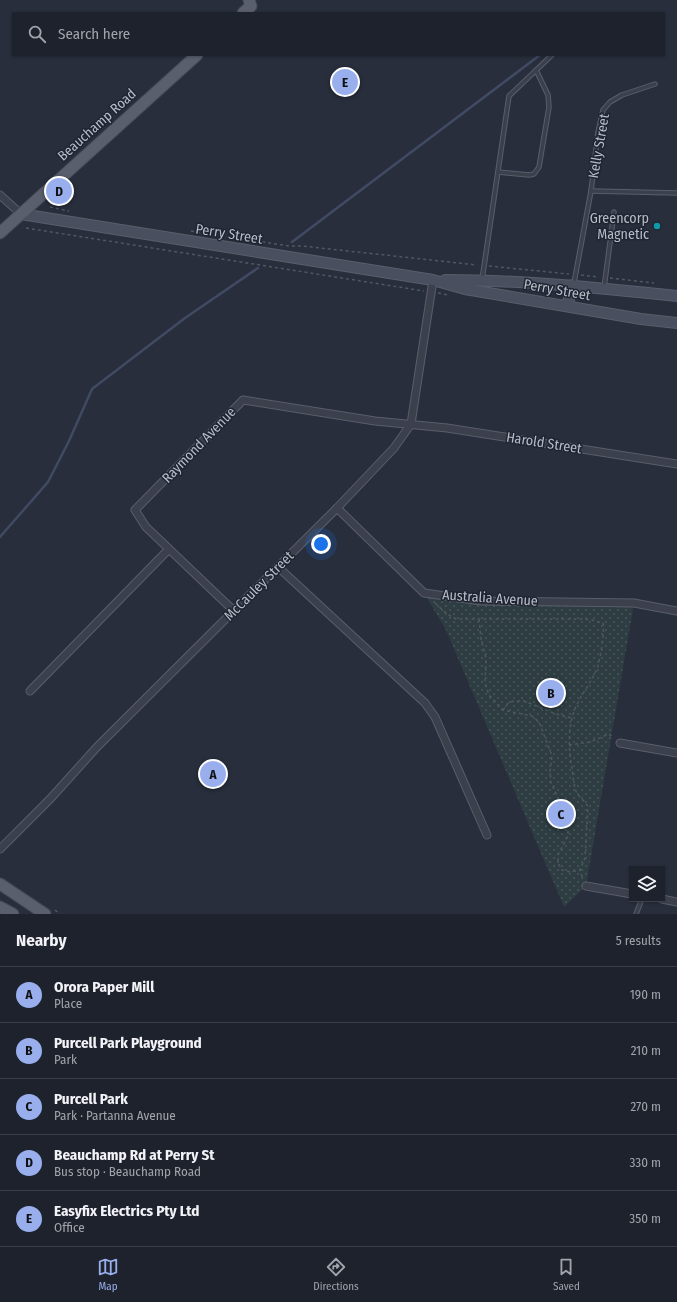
<!DOCTYPE html>
<meta charset="utf-8">
<style>
body{margin:0;font-family:"Fira Sans Condensed",sans-serif;background:#2b2f39;color:#f1f3f6}
.controls{position:absolute;right:12px;bottom:12px;display:grid;overflow:hidden;border-radius:0px;box-shadow:0 1px 3px #0004}
.controls button{width:36px;height:36px;display:grid;place-items:center;padding:0;border:0;border-bottom:1px solid #3c3f49;background:#1e222d;color:#f1f3f6;font:20px sans-serif}
.you{position:absolute;left:321px;top:544px;width:14px;height:14px;margin:-10px;border:3px solid #fff;border-radius:50%;background:#1a73e8;box-shadow:0 0 0 6px #1a73e833}
.badge{display:grid;place-items:center;width:26px;height:26px;border-radius:50%;background:#99aeec;color:#111;font-size:13px;font-weight:700}
.pin{position:absolute;translate:-50% -50%;border:2px solid #fff;box-shadow:0 1px 4px #0006}
.list{margin:0;padding:0;list-style:none}
h2{display:flex;justify-content:space-between;align-items:center;height:52px;margin:0;padding:0 16px;font-size:17px}
h2 small{font-size:13px;font-weight:400;color:#a1a4aa}
.list li{display:grid;grid-template-columns:26px 1fr auto;gap:12px;align-items:center;box-sizing:border-box;height:56px;padding:0 16px;border-top:1px solid #3c3f49}
.list b{display:block;font-size:15px;white-space:nowrap}
.list p{margin:0;font-size:13px;white-space:nowrap;color:#a1a4aa}
.list em{font-size:13px;font-style:normal;color:#a1a4aa}
.icon{flex:none;width:22px;height:22px;fill:none;stroke:currentColor;stroke-width:2;stroke-linecap:round;stroke-linejoin:round}
.map{position:relative;flex:none;width:677px;height:914px;overflow:hidden}
.search{position:absolute;background:#1e222d;box-shadow:0 1px 3px #0004;left:12px;right:12px;top:12px;height:44px;display:flex;align-items:center;gap:10px;box-sizing:border-box;padding:0 14px;border-radius:0px;color:#a1a4aa;font-size:15px}
.sheet{height:332px;background:#1e222d}
nav{display:flex;justify-content:space-around;align-items:center;box-sizing:border-box;height:56px;border-top:1px solid #3c3f49;background:#1e222d;font-size:11px;color:#a1a4aa}
nav a{display:grid;justify-items:center;gap:2px}
nav .on{color:#99aeec}
.map>svg:first-child{display:block}
.park{fill:url(#park-dots)}
.lines{fill:none;stroke-linecap:round;stroke-linejoin:round}
.stream{stroke:#404a63;stroke-width:2.5}
.lane-casing{stroke:#595e6b;stroke-width:5.5}
.street-casing{stroke:#595e6b;stroke-width:9}
.secondary-casing{stroke:#595e6b;stroke-width:12}
.primary-casing{stroke:#454956;stroke-width:13}
.path{stroke:#4c5a5f;stroke-width:1.5;stroke-dasharray:3 3;stroke-linecap:butt}
.lane{stroke:#3c404d;stroke-width:3.5}
.street{stroke:#3c404d;stroke-width:7}
.secondary{stroke:#4a4f5f;stroke-width:10}
.primary{stroke:#5a5f6d;stroke-width:11}
.culture-dot{fill:#0f9aa8;stroke:#202532;stroke-width:1.5}
.labels{text-anchor:middle;dominant-baseline:central;stroke-width:3;stroke-linejoin:round;paint-order:stroke}
.street-label{font-size:14px;fill:#b8bcc8;stroke:#202532}
.poi-label{font-size:14px;fill:#b8bcc8;stroke:#202532;text-anchor:end}
</style>
<div class="map">
<svg width="677" height="914" viewBox="0 0 677 914">
<defs>
<pattern id="park-dots" width="8" height="8" patternUnits="userSpaceOnUse"><rect width="8" height="8" fill="#2d3d41"/><path d="M2 2h.1M6 6h.1" fill="none" stroke="#49575b" stroke-width="1.8" stroke-linecap="round"/></pattern>
</defs>
<rect width="100%" height="100%" fill="#282e3c"/>
<path class="park" d="M 424,593 L 481,601 L 634,603 L 586,886 L 564,907 L 446,630 Z"/>
<g class="lines">
<g class="stream">
<path d="M 292,242 L 540,55"/>
<path d="M 0,537 L 48,482 L 69,441 L 92,389 L 185,318 L 258,268"/>
</g>
<g class="lane-casing">
<g id="lane">
<path d="M 498,172 L 529,175 L 534,174 L 539,167 L 549,107 L 548,95 L 536,70"/>
<path d="M 591,191 L 677,193"/>
<path d="M 482,280 L 509,96 L 552,55"/>
<path d="M 574,283 L 591,191 L 598,132 L 603,110 L 610,102 L 622,95 L 655,84"/>
<path d="M 604,288 L 614,212"/>
<path d="M 636,914 L 642,899"/>
</g>
</g>
<g class="street-casing">
<g id="street">
<path d="M 0,195 L 21,214"/>
<path d="M 337,508 L 424,593 L 481,601 L 634,603 L 677,611"/>
<path d="M 278,567 L 425,703 L 435,717 L 487,835"/>
<path d="M 234,611 L 146,527 L 135,510 L 243,400 L 375,421 L 447,428 L 677,464"/>
<path d="M 30,691 L 169,549"/>
<path d="M 620,743 L 677,753"/>
<path d="M 0,849 L 51,798 L 97,747 L 337,508 L 394,448 L 411,424 L 433,280"/>
<path d="M 586,886 L 632,894"/>
<path d="M 662,899 L 677,902"/>
</g>
</g>
<g class="secondary-casing">
<g id="secondary">
<path d="M 21,214 L 433,280 L 465,289 L 641,319 L 677,323"/>
<path d="M 445,280 C 523,280 600,288 677,296"/>
<path d="M 567,306 L 573,285"/>
</g>
</g>
<g class="primary-casing">
<g id="primary">
<path d="M 243,13 L 251,6 L 249,0"/>
<path d="M 0,233 L 197,55"/>
<path d="M 0,884 L 45,914"/>
<path d="M 0,907 L 13,914"/>
</g>
</g>
<g class="path">
<path d="M 50,207 L 69,211"/>
<path d="M 26,228 L 424,291"/>
<path d="M 191,231 L 289,246 L 302,246 L 477,265"/>
<path d="M 489,266 L 569,274"/>
<path d="M 581,275 L 599,277"/>
<path d="M 610,278 L 654,283"/>
<path d="M 438,293 L 448,295"/>
<path d="M 435,603 L 447,614 L 456,619 L 582,619 L 592,620 L 603,623 C 605,632 600,663 596,671 C 588,688 577,699 572,718 C 568,734 569,752 572,769 C 573,775 574,789 577,793 C 580,798 585,801 588,807 L 585,858 L 580,870 L 583,879"/>
<path d="M 479,619 L 481,639 L 486,658 L 485,683 L 489,695 L 503,710 L 532,716 L 539,722 L 552,756 L 550,771 L 551,783 L 568,818 L 568,836 L 558,855 L 558,863 L 562,870 L 570,872 L 580,870"/>
<path d="M 503,710 L 509,702 L 515,701 L 524,701 L 556,714 L 572,718"/>
<path d="M 569,745 L 590,742 L 609,734 L 614,738"/>
<path d="M 55,910 L 60,914"/>
</g>
<use href="#lane" class="lane"/>
<use href="#street" class="street"/>
<use href="#secondary" class="secondary"/>
<use href="#primary" class="primary"/>
</g>
<circle class="culture-dot" cx="657" cy="226" r="4"/>
<g class="labels">
<g class="street-label">
<text transform="translate(97 125) rotate(-42)">Beauchamp Road</text>
<text transform="translate(599 146) rotate(-80)">Kelly Street</text>
<text transform="translate(229 234) rotate(9)">Perry Street</text>
<text transform="translate(557 290) rotate(10)">Perry Street</text>
<text transform="translate(544 443) rotate(9)">Harold Street</text>
<text transform="translate(199 445) rotate(-46)">Raymond Avenue</text>
<text transform="translate(259 586) rotate(-45)">McCauley Street</text>
<text transform="translate(490 598) rotate(4)">Australia Avenue</text>
</g>
<g class="poi-label">
<text x="649" y="218">Greencorp<tspan x="649" dy="16">Magnetic</tspan></text>
</g>
</g>
</svg>
<div class="controls">
<button><svg class="icon" aria-label="layers" viewBox="0 0 24 24"><path d="M12 4l9 5-9 5-9-5zM3 14l9 5 9-5"/></svg></button>
</div>
<div class="you"></div>
<div class="pin badge" style="left:213px;top:774px">A</div>
<div class="pin badge" style="left:551px;top:693px">B</div>
<div class="pin badge" style="left:561px;top:814px">C</div>
<div class="pin badge" style="left:59px;top:191px">D</div>
<div class="pin badge" style="left:345px;top:82px">E</div>
<div class="search"><svg class="icon" aria-label="search" viewBox="0 0 24 24"><circle cx="10" cy="10" r="6"/><path d="M15 15l6 6"/></svg>Search here</div>
</div>
<section class="sheet">
<h2>Nearby<small>5 results</small></h2>
<ul class="list">
<li><span class="badge">A</span><div><b>Orora Paper Mill</b><p>Place</p></div><em>190 m</em></li>
<li><span class="badge">B</span><div><b>Purcell Park Playground</b><p>Park</p></div><em>210 m</em></li>
<li><span class="badge">C</span><div><b>Purcell Park</b><p>Park · Partanna Avenue</p></div><em>270 m</em></li>
<li><span class="badge">D</span><div><b>Beauchamp Rd at Perry St</b><p>Bus stop · Beauchamp Road</p></div><em>330 m</em></li>
<li><span class="badge">E</span><div><b>Easyfix Electrics Pty Ltd</b><p>Office</p></div><em>350 m</em></li>
</ul>
</section>
<nav>
<a class="on"><svg class="icon" aria-label="map" viewBox="0 0 24 24"><path d="M3 6l6-2 6 2 6-2v14l-6 2-6-2-6 2zM9 4v14M15 6v14"/></svg>Map</a>
<a><svg class="icon" aria-label="directions" viewBox="0 0 24 24"><path d="M12 3l9 9-9 9-9-9zM9 14v-3h6M13 9l2 2-2 2"/></svg>Directions</a>
<a><svg class="icon" aria-label="saved" viewBox="0 0 24 24"><path d="M7 4h10v16l-5-4-5 4z"/></svg>Saved</a>
</nav>
